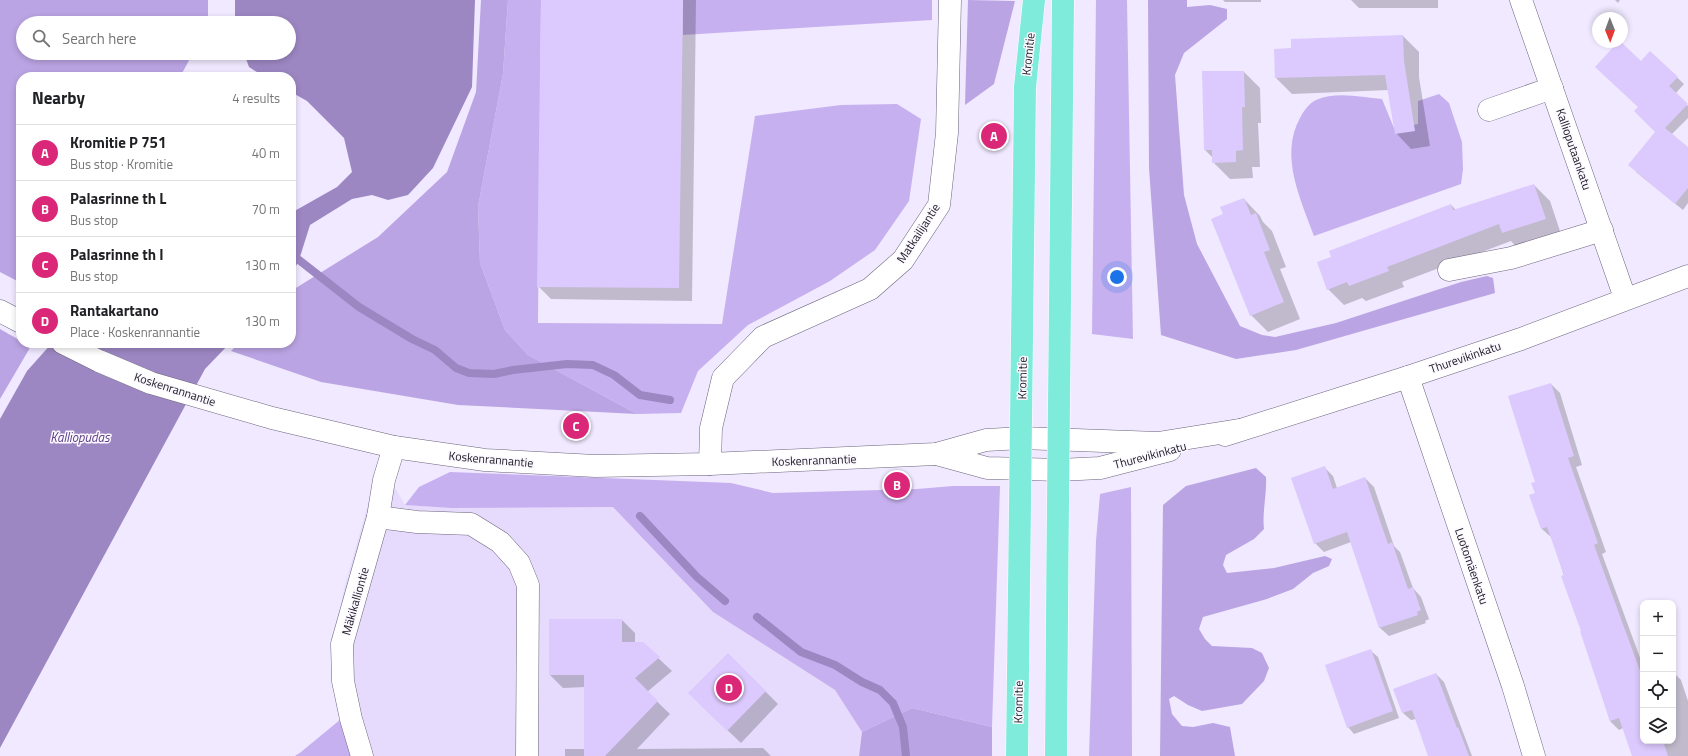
<!DOCTYPE html>
<meta charset="utf-8">
<style>
body{margin:0;font-family:"Titillium Web",sans-serif;background:#f6f6f6;color:#202124}
.controls{position:absolute;right:12px;bottom:12px;display:grid;overflow:hidden;border-radius:8px;box-shadow:0 2px 6px #0003}
.controls button{width:36px;height:36px;display:grid;place-items:center;padding:0;border:0;border-bottom:1px solid #e0e0e0;background:#fff;color:#202124;font:20px sans-serif}
.compass{position:absolute;left:1592px;top:12px;width:36px;height:36px;border-radius:50%;background:#fff;box-shadow:0 2px 6px #0003;rotate:179deg}
.you{position:absolute;left:1117px;top:277px;width:14px;height:14px;margin:-10px;border:3px solid #fff;border-radius:50%;background:#1a73e8;box-shadow:0 0 0 6px #1a73e833}
.badge{display:grid;place-items:center;width:26px;height:26px;border-radius:50%;background:#db2777;color:#fff;font-size:13px;font-weight:700}
.pin{position:absolute;translate:-50% -50%;border:2px solid #fff;box-shadow:0 1px 4px #0006}
.list{margin:0;padding:0;list-style:none}
h2{display:flex;justify-content:space-between;align-items:center;height:52px;margin:0;padding:0 16px;font-size:17px}
h2 small{font-size:13px;font-weight:400;color:#757577}
.list li{display:grid;grid-template-columns:26px 1fr auto;gap:12px;align-items:center;box-sizing:border-box;height:56px;padding:0 16px;border-top:1px solid #e0e0e0}
.list b{display:block;font-size:15px;white-space:nowrap}
.list p{margin:0;font-size:13px;white-space:nowrap;color:#757577}
.list em{font-size:13px;font-style:normal;color:#757577}
.icon{flex:none;width:22px;height:22px;fill:none;stroke:currentColor;stroke-width:2;stroke-linecap:round;stroke-linejoin:round}
.map{position:relative;flex:none;width:1688px;height:756px;overflow:hidden}
.search{position:absolute;background:#fff;box-shadow:0 2px 6px #0003;left:16px;top:16px;width:280px;height:44px;display:flex;align-items:center;gap:10px;box-sizing:border-box;padding:0 14px;border-radius:22px;color:#757577;font-size:15px}
.panel{position:absolute;background:#fff;box-shadow:0 2px 6px #0003;left:16px;top:72px;width:280px;height:276px;border-radius:16px}
.map>svg:first-child{display:block}
.built{fill:#e6dbfd}
.green{fill:#c7b0ef}
.forest{fill:#bba4e3}
.water{fill:#9d87c3}
.shadow{fill:#0003}
.lines{fill:none;stroke-linecap:round;stroke-linejoin:round}
.stream{stroke:#9d87c3;stroke-width:8}
.building{fill:#dcc9fd}
.minor-casing{stroke:#6c647c;stroke-width:23}
.major-casing{stroke:#fff;stroke-width:23}
.minor{stroke:#fff;stroke-width:22}
.major{stroke:#7fecdb;stroke-width:22}
.labels{text-anchor:middle;dominant-baseline:central;stroke-width:3;stroke-linejoin:round;paint-order:stroke}
.street-label{font-size:12px;fill:#1d1923;stroke:#fbf9ff}
.water-label{font-size:13px;font-style:italic;fill:#5d3d88;stroke:#fbf9ff}
</style>
<div class="map">
<svg width="1688" height="756" viewBox="0 0 1688 756">
<rect width="100%" height="100%" fill="#f0e9ff"/>
<path class="built" d="M 380,462 L 405,505 L 451,508 L 613,507 L 713,612 L 835,690 L 862,732 L 859,756 L 352,756 L 333,645 L 344,589 Z"/>
<g class="green">
<path d="M 508,0 L 541,0 L 538,323 L 722,324 L 755,116 L 841,105 L 897,104 L 921,119 L 909,201 L 875,250 L 830,281 L 748,325 L 698,371 L 681,413 L 637,414 L 528,355 L 505,330 L 480,263 L 478,207 L 503,74 Z"/>
<path d="M 683,0 L 932,0 L 932,20 L 683,35 Z"/>
<path d="M 1096,0 L 1127,0 L 1133,339 L 1092,334 Z"/>
<path d="M 1439,94 L 1449,103 L 1462,142 L 1463,169 L 1461,184 L 1314,236 C 1301,200 1279,156 1300,118 C 1303,112 1309,103 1316,100 C 1336,91 1361,97 1382,99 L 1394,128 L 1418,124 L 1418,101 Z"/>
<path d="M 450,472 L 731,483 L 773,493 L 917,489 L 953,486 L 1000,486 L 992,727 L 912,708 L 862,732 L 835,690 L 713,612 L 613,507 L 451,508 L 405,505 L 419,487 Z"/>
<path d="M 1131,487 L 1132,756 L 1089,756 L 1096,541 L 1100,494 Z"/>
<path d="M 341,719 L 352,756 L 295,756 L 301,752 Z"/>
</g>
<g class="forest">
<path d="M 0,0 L 208,0 L 208,23 L 23,23 L 23,53 L 193,53 L 180,77 L 21,77 L 21,283 L 0,272 Z"/>
<path d="M 481,0 L 508,0 L 503,74 L 478,207 L 480,263 L 505,330 L 528,355 L 637,414 L 458,405 L 321,382 L 231,351 L 239,343 L 291,343 L 291,291 L 378,237 L 447,172 L 476,92 Z"/>
<path d="M 968,0 L 1015,1 L 994,84 L 965,105 Z"/>
<path d="M 1148,0 L 1187,0 L 1187,7 L 1210,5 L 1227,9 L 1227,19 L 1184,53 L 1175,75 L 1184,195 L 1197,244 L 1240,326 L 1262,335 L 1275,337 L 1336,323 L 1461,282 L 1487,276 L 1493,278 L 1495,293 L 1296,350 L 1236,359 L 1161,335 L 1149,168 Z"/>
<path d="M 0,329 L 21,341 L 21,343 L 31,346 L 0,399 Z"/>
<path d="M 1256,468 L 1266,477 C 1267,494 1262,512 1264,529 L 1254,539 L 1226,555 L 1223,565 L 1227,573 L 1274,568 L 1325,556 L 1332,559 L 1329,566 L 1313,573 L 1293,589 L 1267,599 L 1203,617 L 1199,629 L 1205,639 L 1212,646 L 1252,648 L 1262,653 L 1269,668 L 1264,681 L 1242,704 L 1202,711 L 1188,705 L 1174,696 L 1169,699 L 1172,714 L 1182,726 L 1193,727 L 1213,723 L 1230,727 L 1235,756 L 1160,756 L 1163,505 L 1186,486 Z"/>
<path d="M 912,708 L 992,727 L 992,756 L 859,756 L 862,732 Z"/>
</g>
<g class="water">
<path d="M 235,0 L 475,0 L 472,87 L 433,168 L 408,195 L 388,200 L 372,195 L 352,199 L 310,225 L 299,260 L 291,276 L 291,213 L 337,187 L 352,172 L 344,138 L 307,101 L 291,92 L 291,77 L 265,77 L 249,67 L 244,53 L 289,53 L 289,23 L 235,23 Z"/>
<path d="M 52,343 L 230,343 L 205,369 L 0,748 L 0,419 L 27,371 Z"/>
</g>
<g class="shadow">
<path d="M 542,0 L 696,0 L 692,301 L 551,299 L 538,286 Z"/>
<path d="M 1223,0 L 1261,0 L 1261,2 L 1225,2 Z"/>
<path d="M 1351,0 L 1438,0 L 1438,8 L 1359,8 Z"/>
<path d="M 1615,0 L 1620,0 L 1618,3 Z"/>
<path d="M 1403,36 L 1419,52 L 1419,77 L 1430,146 L 1411,149 L 1396,133 L 1389,90 L 1292,94 L 1276,78 L 1276,49 L 1292,49 Z"/>
<path d="M 1650,52 L 1684,84 L 1675,94 L 1688,106 L 1688,118 L 1671,135 L 1688,149 L 1688,203 L 1683,210 L 1636,172 L 1656,132 L 1639,108 L 1641,62 Z"/>
<path d="M 1244,72 L 1260,88 L 1261,123 L 1258,123 L 1260,167 L 1252,167 L 1253,178 L 1230,179 L 1213,162 L 1213,158 L 1205,150 Z"/>
<path d="M 1534,185 L 1550,201 L 1561,234 L 1518,249 L 1511,241 L 1402,282 L 1404,287 L 1366,301 L 1362,298 L 1344,305 L 1328,289 L 1451,205 L 1456,210 Z"/>
<path d="M 1244,199 L 1260,216 L 1263,222 L 1272,231 L 1286,267 L 1280,269 L 1300,319 L 1268,332 L 1251,315 L 1224,215 Z"/>
<path d="M 1551,384 L 1560,393 L 1582,465 L 1576,467 L 1606,552 L 1602,554 L 1643,666 L 1643,741 L 1673,741 L 1673,672 L 1681,680 L 1688,701 L 1688,756 L 1633,756 L 1623,728 L 1619,730 L 1610,721 L 1552,538 L 1542,529 L 1530,496 L 1536,493 L 1536,482 Z"/>
<path d="M 1325,468 L 1333,476 L 1337,488 L 1365,478 L 1374,487 L 1394,546 L 1400,552 L 1413,588 L 1421,597 L 1429,619 L 1425,621 L 1426,623 L 1389,636 L 1380,628 L 1351,542 L 1324,552 L 1315,543 Z"/>
<path d="M 622,620 L 635,633 L 635,643 L 642,643 L 672,671 L 647,692 L 670,714 L 637,749 L 763,748 L 771,756 L 565,756 L 565,749 L 585,749 L 585,687 L 563,688 L 550,675 Z"/>
<path d="M 1371,651 L 1378,657 L 1399,718 L 1354,734 L 1348,727 Z"/>
<path d="M 728,654 L 778,704 L 741,743 L 702,706 Z"/>
<path d="M 1436,674 L 1444,682 L 1472,756 L 1429,756 L 1416,719 L 1411,720 L 1403,713 Z"/>
</g>
<g class="lines">
<g class="stream">
<path d="M 299,260 L 359,307 L 412,339 L 435,350 L 456,368 L 469,373 L 494,374 L 513,370 L 567,364 L 593,365 L 614,375 L 640,395 L 670,400"/>
<path d="M 640,516 L 697,577 L 725,601"/>
<path d="M 757,617 L 801,652 L 835,665 L 862,682 L 880,690 L 893,703 L 903,727 L 906,756"/>
</g>
</g>
<g class="building">
<path d="M 541,0 L 683,0 L 679,288 L 537,287 Z"/>
<path d="M 1403,35 L 1404,61 L 1415,131 L 1395,134 L 1385,75 L 1275,78 L 1274,49 L 1291,48 L 1291,39 Z"/>
<path d="M 1618,42 L 1621,42 L 1641,61 L 1650,51 L 1678,77 L 1669,86 L 1688,104 L 1665,128 L 1688,147 L 1688,188 L 1675,204 L 1628,165 L 1655,132 L 1634,111 L 1638,107 L 1595,67 Z"/>
<path d="M 1202,71 L 1244,71 L 1245,107 L 1242,107 L 1243,150 L 1236,151 L 1236,162 L 1212,163 L 1212,150 L 1204,150 Z"/>
<path d="M 1534,184 L 1546,219 L 1502,233 L 1499,224 L 1387,267 L 1389,271 L 1349,286 L 1347,282 L 1327,290 L 1317,262 L 1331,257 L 1329,251 L 1451,204 L 1453,210 Z"/>
<path d="M 1244,198 L 1251,215 L 1256,213 L 1270,250 L 1264,252 L 1284,302 L 1250,316 L 1211,219 L 1223,214 L 1220,207 Z"/>
<path d="M 1551,383 L 1574,456 L 1568,458 L 1598,543 L 1594,545 L 1643,679 L 1643,741 L 1663,741 L 1668,756 L 1632,756 L 1619,718 L 1610,721 L 1580,631 L 1581,631 L 1561,576 L 1564,575 L 1547,527 L 1541,529 L 1529,495 L 1535,493 L 1531,483 L 1535,482 L 1508,396 Z"/>
<path d="M 1325,466 L 1333,489 L 1365,477 L 1388,544 L 1392,542 L 1408,589 L 1413,587 L 1421,610 L 1417,612 L 1418,615 L 1379,628 L 1347,532 L 1314,544 L 1291,478 Z"/>
<path d="M 549,619 L 622,619 L 622,642 L 643,642 L 660,657 L 635,678 L 658,701 L 605,756 L 584,756 L 584,675 L 549,675 Z"/>
<path d="M 1371,649 L 1393,711 L 1347,728 L 1325,665 Z"/>
<path d="M 728,653 L 766,691 L 727,731 L 688,693 Z"/>
<path d="M 1436,673 L 1457,728 L 1458,727 L 1469,756 L 1428,756 L 1412,710 L 1402,713 L 1393,689 Z"/>
</g>
<g class="lines">
<g class="minor-casing">
<g id="minor">
<path d="M 1521,0 L 1625,298"/>
<path d="M 1489,110 L 1552,88"/>
<path d="M 1449,270 L 1511,258 L 1602,230"/>
<path d="M 0,311 L 21,322"/>
<path d="M 63,343 L 99,361 L 151,383 L 272,418 L 394,447 L 485,460 L 595,466 L 710,464 L 936,454 L 986,440 L 1021,438 L 1158,443 L 1239,430"/>
<path d="M 1408,377 L 1513,686 L 1534,756"/>
<path d="M 1225,435 L 1408,377 L 1521,339 L 1688,276"/>
<path d="M 936,454 L 987,468 L 1059,470 L 1100,468 L 1170,450"/>
<path d="M 710,464 L 711,428 L 723,378 L 763,337 L 870,289 L 903,260 L 939,205 L 947,133 L 950,0"/>
<path d="M 378,517 L 417,522 L 471,524 L 500,542 L 519,563 L 528,585 L 527,756"/>
<path d="M 362,756 L 351,719 L 343,681 L 342,644 L 378,517 L 384,480 L 394,447"/>
</g>
</g>
<g class="major-casing">
<g id="major">
<path d="M 1017,756 L 1025,87 L 1034,0"/>
<path d="M 1056,756 C 1058,504 1059,252 1063,0"/>
</g>
</g>
<use href="#minor" class="minor"/>
<use href="#major" class="major"/>
</g>
<g class="labels">
<g class="street-label">
<text transform="translate(1028 54) rotate(-84)">Kromitie</text>
<text transform="translate(1574 149) rotate(71)">Kallioputaankatu</text>
<text transform="translate(918 233) rotate(-57)">Matkailijantie</text>
<text transform="translate(1465 357) rotate(-19)">Thurevikinkatu</text>
<text transform="translate(1022 378) rotate(-89)">Kromitie</text>
<text transform="translate(175 389) rotate(18)">Koskenrannantie</text>
<text transform="translate(1150 455) rotate(-15)">Thurevikinkatu</text>
<text transform="translate(491 459) rotate(5)">Koskenrannantie</text>
<text transform="translate(814 460) rotate(-2)">Koskenrannantie</text>
<text transform="translate(1472 566) rotate(71)">Luotomäenkatu</text>
<text transform="translate(355 601) rotate(-74)">Mäkikalliontie</text>
<text transform="translate(1018 702) rotate(-89)">Kromitie</text>
</g>
<g class="water-label">
<text x="80" y="437">Kalliopudas</text>
</g>
</g>
</svg>
<div class="controls">
<button>+</button>
<button>−</button>
<button><svg class="icon" aria-label="locate" viewBox="0 0 24 24"><circle cx="12" cy="12" r="6"/><path d="M12 2v4M12 18v4M2 12h4M18 12h4"/></svg></button>
<button><svg class="icon" aria-label="layers" viewBox="0 0 24 24"><path d="M12 4l9 5-9 5-9-5zM3 14l9 5 9-5"/></svg></button>
</div>
<svg class="compass" viewBox="-18 -18 36 36"><path d="M0-13l5 13h-10z" fill="#e53935"/><path d="M0 13l5-13h-10z" fill="#757577"/></svg>
<div class="you"></div>
<div class="pin badge" style="left:994px;top:136px">A</div>
<div class="pin badge" style="left:897px;top:485px">B</div>
<div class="pin badge" style="left:576px;top:426px">C</div>
<div class="pin badge" style="left:729px;top:688px">D</div>
<div class="search"><svg class="icon" aria-label="search" viewBox="0 0 24 24"><circle cx="10" cy="10" r="6"/><path d="M15 15l6 6"/></svg>Search here</div>
<section class="panel">
<h2>Nearby<small>4 results</small></h2>
<ul class="list">
<li><span class="badge">A</span><div><b>Kromitie P 751</b><p>Bus stop · Kromitie</p></div><em>40 m</em></li>
<li><span class="badge">B</span><div><b>Palasrinne th L</b><p>Bus stop</p></div><em>70 m</em></li>
<li><span class="badge">C</span><div><b>Palasrinne th I</b><p>Bus stop</p></div><em>130 m</em></li>
<li><span class="badge">D</span><div><b>Rantakartano</b><p>Place · Koskenrannantie</p></div><em>130 m</em></li>
</ul>
</section>
</div>
